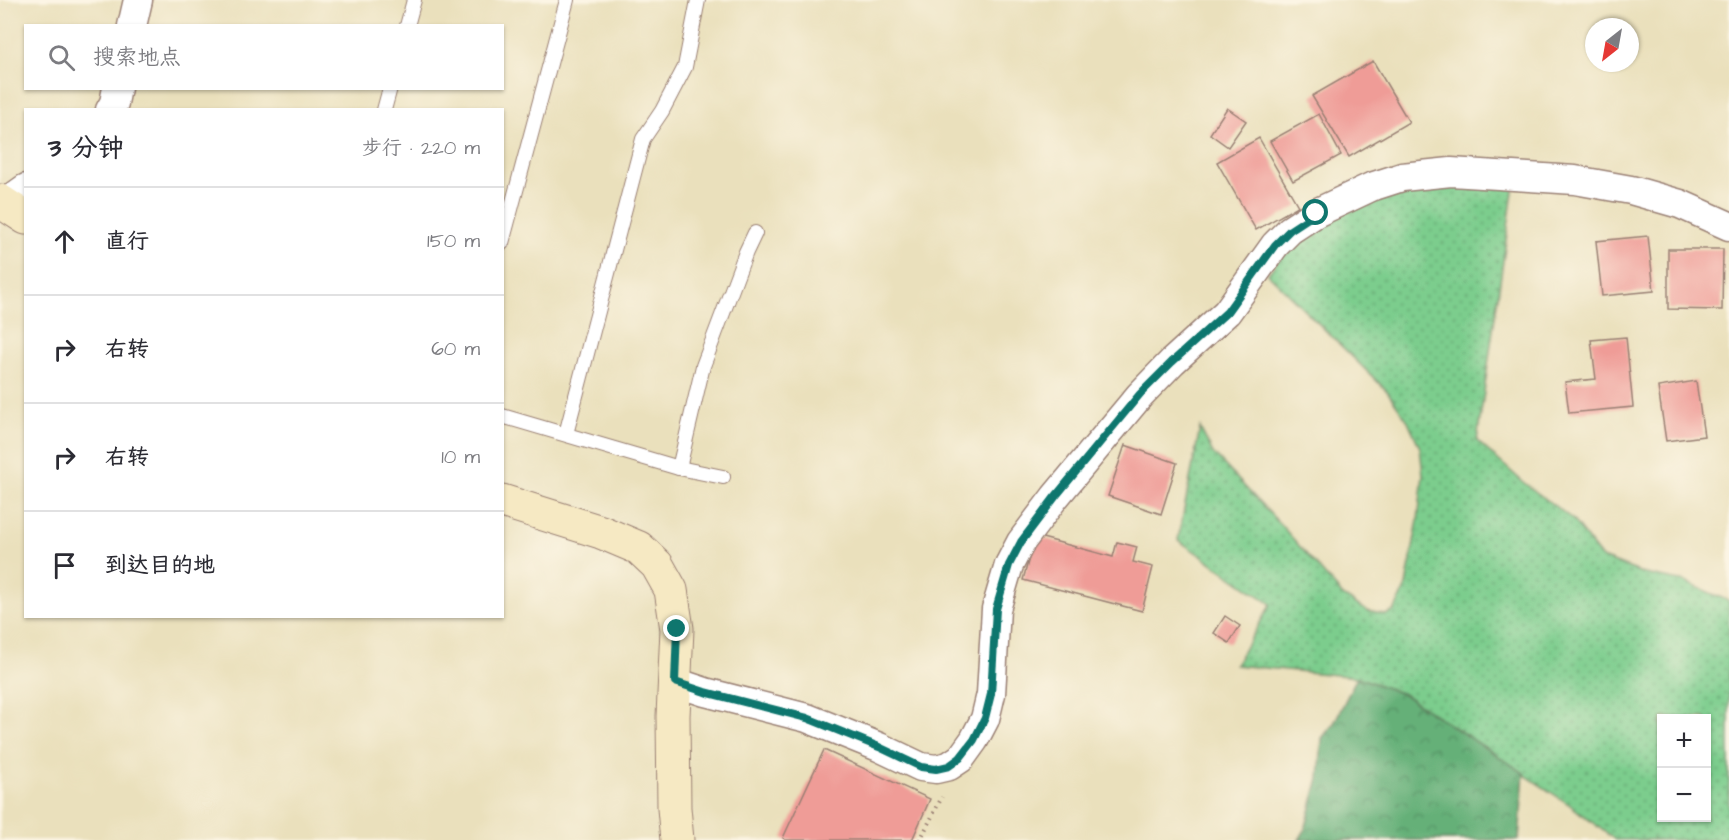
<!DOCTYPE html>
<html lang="zh">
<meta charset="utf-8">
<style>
body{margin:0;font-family:"Architects Daughter","LXGW WenKai TC",sans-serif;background:#f2f2f3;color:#2b2b33}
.controls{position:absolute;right:18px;bottom:18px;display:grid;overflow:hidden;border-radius:0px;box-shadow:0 2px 4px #0004}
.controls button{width:54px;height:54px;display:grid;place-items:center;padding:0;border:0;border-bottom:2px solid #e1e1e2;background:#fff;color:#2b2b33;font:30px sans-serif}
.compass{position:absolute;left:1585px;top:18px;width:54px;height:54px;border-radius:50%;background:#fff;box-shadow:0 2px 4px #0004;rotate:211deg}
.stop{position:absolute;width:18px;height:18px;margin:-14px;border:4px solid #0f766e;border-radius:50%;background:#fff}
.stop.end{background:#0f766e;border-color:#fff;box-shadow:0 2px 6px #0008}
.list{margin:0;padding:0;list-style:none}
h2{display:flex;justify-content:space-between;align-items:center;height:78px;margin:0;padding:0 24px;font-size:26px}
h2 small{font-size:20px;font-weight:400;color:#7c7c81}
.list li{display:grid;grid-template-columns:39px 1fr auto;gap:18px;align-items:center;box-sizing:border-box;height:108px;padding:0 24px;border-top:2px solid #e1e1e2}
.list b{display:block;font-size:22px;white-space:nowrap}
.list em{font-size:20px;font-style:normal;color:#7c7c81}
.icon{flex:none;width:33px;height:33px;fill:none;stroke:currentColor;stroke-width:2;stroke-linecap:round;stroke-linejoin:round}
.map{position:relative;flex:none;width:1729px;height:840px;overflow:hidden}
.search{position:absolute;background:#fff;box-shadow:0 2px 4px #0004;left:24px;top:24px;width:480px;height:66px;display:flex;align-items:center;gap:15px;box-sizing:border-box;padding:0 21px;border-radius:0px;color:#7c7c81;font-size:22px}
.panel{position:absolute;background:#fff;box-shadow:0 2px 4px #0004;left:24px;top:108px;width:480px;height:510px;border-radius:0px}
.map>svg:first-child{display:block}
.grass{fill:url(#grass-dots);stroke:#63765c;stroke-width:1.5;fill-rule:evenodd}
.forest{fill:url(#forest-crowns);stroke:#586852;stroke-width:1.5}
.building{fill:#ef9c97}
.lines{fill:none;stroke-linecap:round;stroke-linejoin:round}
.lane-casing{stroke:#9a8074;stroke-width:16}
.street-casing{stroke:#9a8074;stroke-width:31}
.secondary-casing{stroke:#9a8074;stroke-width:35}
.path{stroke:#9a8074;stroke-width:4;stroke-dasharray:1.5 4.5;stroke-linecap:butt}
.lane{stroke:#fff;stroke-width:14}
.street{stroke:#fff;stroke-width:28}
.secondary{stroke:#f6e9c3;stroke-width:33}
.route{stroke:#0f766e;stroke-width:8}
</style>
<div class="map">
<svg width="1729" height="840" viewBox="0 0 1729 840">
<defs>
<pattern id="grass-dots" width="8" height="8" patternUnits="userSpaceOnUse" patternTransform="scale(1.5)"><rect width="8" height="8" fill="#7ccd8d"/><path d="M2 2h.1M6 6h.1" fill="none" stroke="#68a673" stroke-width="1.8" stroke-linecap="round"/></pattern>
<pattern id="forest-crowns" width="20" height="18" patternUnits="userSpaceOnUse" patternTransform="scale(1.5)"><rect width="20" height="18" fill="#65b078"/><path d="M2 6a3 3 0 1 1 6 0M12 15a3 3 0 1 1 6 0" fill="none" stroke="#558f63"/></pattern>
</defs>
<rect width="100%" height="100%" fill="#fcf5e5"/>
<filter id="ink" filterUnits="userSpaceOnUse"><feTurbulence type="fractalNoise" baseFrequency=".0167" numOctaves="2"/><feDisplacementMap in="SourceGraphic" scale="12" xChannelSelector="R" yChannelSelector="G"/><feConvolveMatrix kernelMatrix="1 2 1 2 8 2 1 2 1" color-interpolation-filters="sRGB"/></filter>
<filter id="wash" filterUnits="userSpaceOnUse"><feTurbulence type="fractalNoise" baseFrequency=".008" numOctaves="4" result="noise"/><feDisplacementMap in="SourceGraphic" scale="24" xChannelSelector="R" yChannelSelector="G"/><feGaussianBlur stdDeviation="1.35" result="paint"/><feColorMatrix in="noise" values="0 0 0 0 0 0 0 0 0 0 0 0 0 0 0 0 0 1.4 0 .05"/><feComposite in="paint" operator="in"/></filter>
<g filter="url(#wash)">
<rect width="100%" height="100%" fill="#eae0bc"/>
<path class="grass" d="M 1421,183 L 1514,185 L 1477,441 L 1523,482 L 1572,519 L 1602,558 L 1645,574 L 1685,582 L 1729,601 L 1729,840 L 1615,840 L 1570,805 L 1403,694 L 1357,677 L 1235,665 L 1271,604 L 1178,540 L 1200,428 L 1213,453 L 1281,525 L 1343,596 L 1367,611 L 1386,615 L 1394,611 L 1406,586 L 1418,520 L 1423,475 L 1420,448 L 1408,421 L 1387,391 L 1268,274 L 1294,238 L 1316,221 ZM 1662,718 L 1706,718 L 1706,818 L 1662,818 Z"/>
<path class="forest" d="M 1357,677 L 1403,694 L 1524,773 L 1519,840 L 1299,840 L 1305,830 L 1319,778 L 1322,738 L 1334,723 Z"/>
<g id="blocks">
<g class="building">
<path d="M 1373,61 L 1409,122 L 1349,157 L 1312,96 Z"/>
<path d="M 1227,108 L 1246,121 L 1228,147 L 1210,134 Z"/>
<path d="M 1319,114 L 1341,155 L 1293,181 L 1270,141 Z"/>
<path d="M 1259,138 L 1298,206 L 1256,230 L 1217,162 Z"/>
<path d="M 1648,236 L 1654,291 L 1602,296 L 1596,241 Z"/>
<path d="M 1668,249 L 1723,249 L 1722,310 L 1668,309 Z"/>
<path d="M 1626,337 L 1633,407 L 1569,413 L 1565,382 L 1596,379 L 1591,340 Z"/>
<path d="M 1696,381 L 1704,436 L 1666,441 L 1658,387 Z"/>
<path d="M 1125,445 L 1177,463 L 1161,514 L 1108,496 Z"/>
<path d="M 1035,536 L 1113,557 L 1117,542 L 1137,547 L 1133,562 L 1153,567 L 1142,611 L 1023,580 Z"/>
<path d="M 1225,616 L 1240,626 L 1229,643 L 1214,633 Z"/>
<path d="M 824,750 L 930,799 L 912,840 L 786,840 L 783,838 Z"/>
</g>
</g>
</g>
<g filter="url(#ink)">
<use href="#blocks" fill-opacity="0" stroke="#9a8074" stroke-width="1.5"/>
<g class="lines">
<g class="lane-casing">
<g id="lane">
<path d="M 407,26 L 414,0"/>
<path d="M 384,110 L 390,88"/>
<path d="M 502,243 L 567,0"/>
<path d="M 502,416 L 679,468 L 723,477"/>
<path d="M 566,434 L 643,139 L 662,111 L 685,67 L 698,0"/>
<path d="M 679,468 L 703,366 L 746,252 L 755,233"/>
</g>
</g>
<g class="street-casing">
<g id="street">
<path d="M 132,26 L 138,0"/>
<path d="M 110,110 L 114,103 L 117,88"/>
<path d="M 5,203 L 26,188"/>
<path d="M 675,682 L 705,692 L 807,718 L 879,747 L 921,767 L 936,769 L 949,766 L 961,758 L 974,740 L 985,719 L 991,694 L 996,609 L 1009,565 L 1021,542 L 1055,497 L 1140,395 L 1172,362 L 1227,312 L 1275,245 L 1290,230 L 1316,213 L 1371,187 L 1402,177 L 1451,172 L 1575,180 L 1631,190 L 1680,204 L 1729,226"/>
</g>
</g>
<g class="secondary-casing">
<g id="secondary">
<path d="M 0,201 L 26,218"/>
<path d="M 502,501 L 601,532 L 639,548 L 657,565 L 671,590 L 677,629 L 673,716 L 674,808 L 677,840"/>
</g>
</g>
<path class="path" d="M 920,840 L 942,797"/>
<use href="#lane" class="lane"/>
<use href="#street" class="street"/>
<use href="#secondary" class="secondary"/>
</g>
</g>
<g class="lines" filter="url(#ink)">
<path class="route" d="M 677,629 L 675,682 L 705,692 L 807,718 L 879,747 L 921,767 L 936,769 L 949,766 L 960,758 L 974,740 L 985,718 L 991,694 L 996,609 L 1009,565 L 1021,542 L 1055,497 L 1140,394 L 1172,362 L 1227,312 L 1275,245 L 1290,230 L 1316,213"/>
</g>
</svg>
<div class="controls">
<button>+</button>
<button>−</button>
</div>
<svg class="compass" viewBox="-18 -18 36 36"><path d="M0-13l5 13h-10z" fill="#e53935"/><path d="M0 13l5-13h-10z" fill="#7c7c81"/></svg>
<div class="stop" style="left:1316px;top:213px"></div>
<div class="stop end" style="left:677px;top:629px"></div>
<div class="search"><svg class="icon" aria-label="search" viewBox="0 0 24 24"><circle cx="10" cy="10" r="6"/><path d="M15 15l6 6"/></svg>搜索地点</div>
<section class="panel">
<h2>3 分钟<small>步行 · 220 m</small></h2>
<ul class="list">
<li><svg class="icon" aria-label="ahead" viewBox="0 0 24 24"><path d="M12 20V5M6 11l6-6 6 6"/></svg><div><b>直行</b></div><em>150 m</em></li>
<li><svg class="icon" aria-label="right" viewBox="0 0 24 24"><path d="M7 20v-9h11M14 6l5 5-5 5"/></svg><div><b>右转</b></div><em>60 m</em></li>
<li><svg class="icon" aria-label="right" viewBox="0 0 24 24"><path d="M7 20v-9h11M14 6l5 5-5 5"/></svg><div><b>右转</b></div><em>10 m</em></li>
<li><svg class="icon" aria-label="arrive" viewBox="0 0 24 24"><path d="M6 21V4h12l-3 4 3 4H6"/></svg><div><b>到达目的地</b></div></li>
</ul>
</section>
</div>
